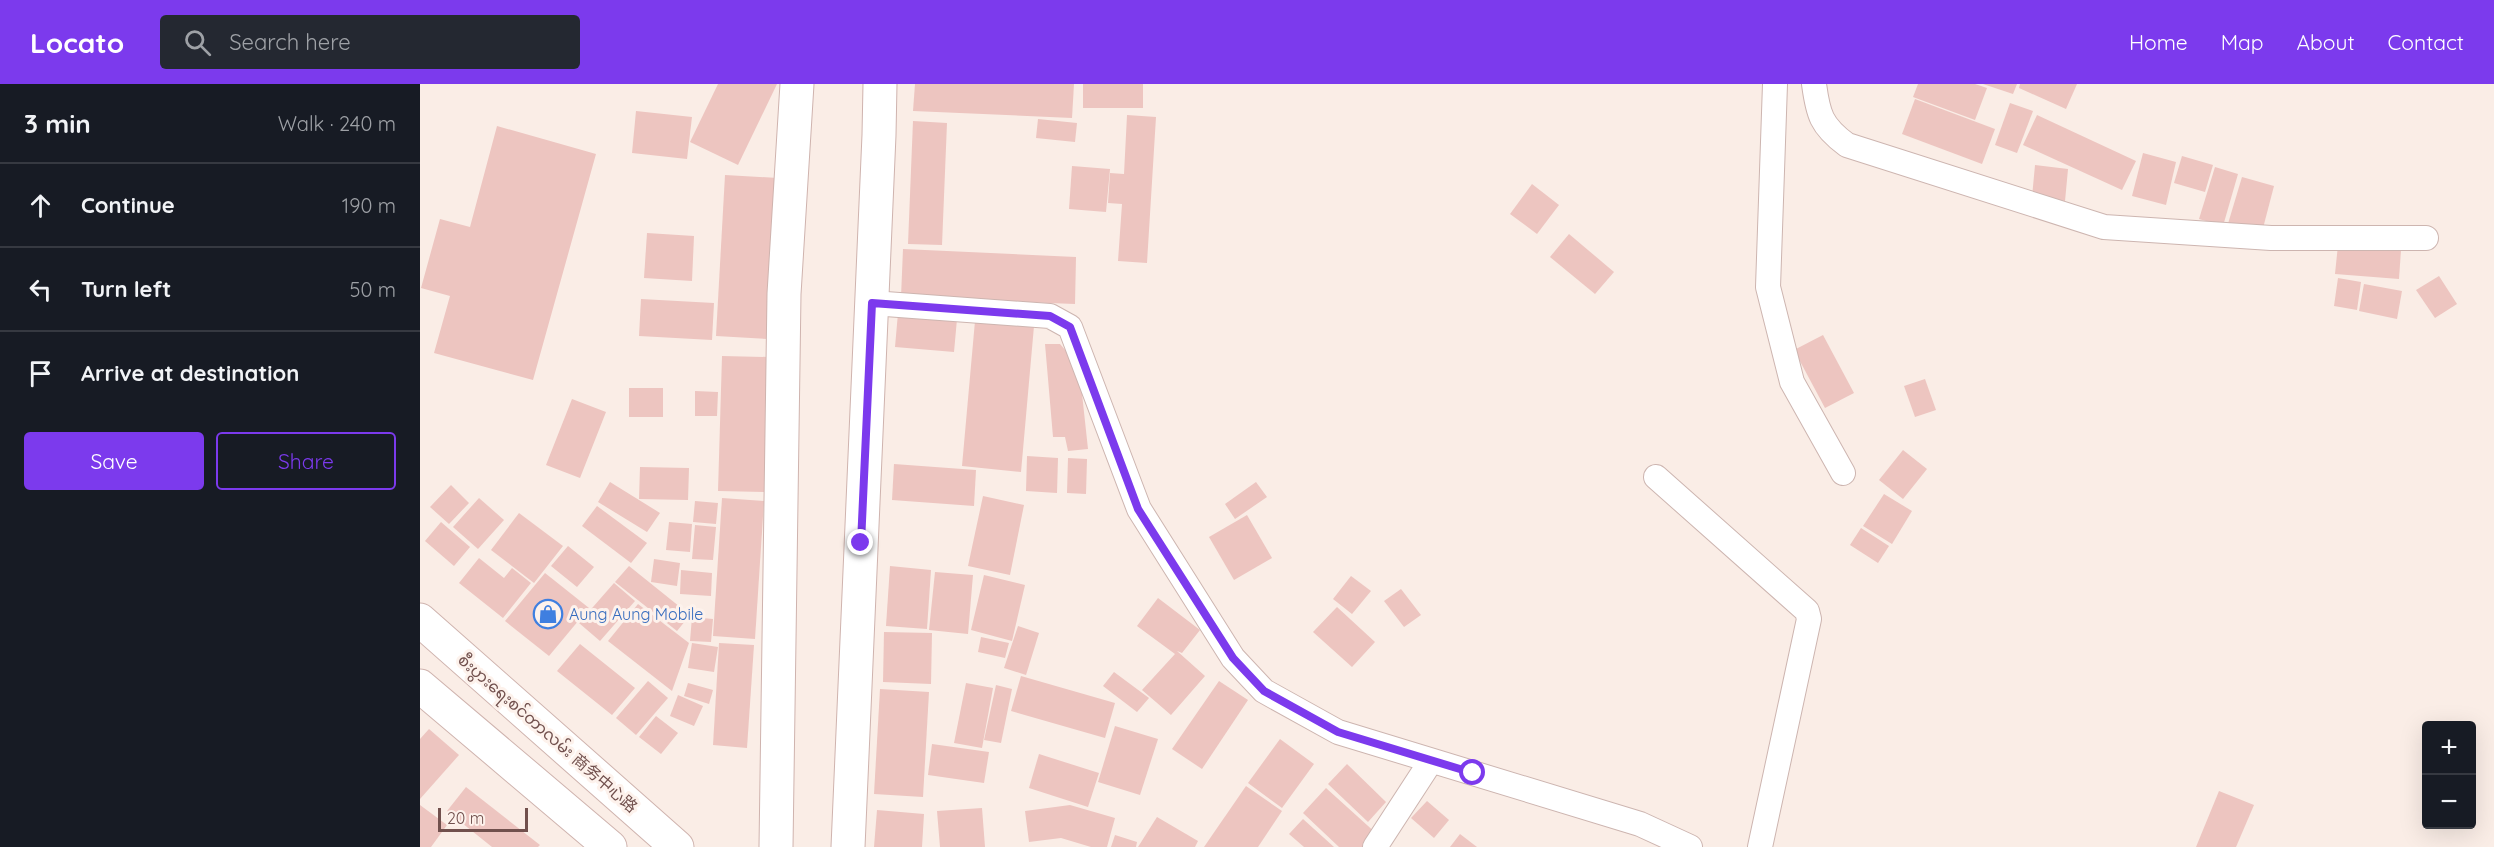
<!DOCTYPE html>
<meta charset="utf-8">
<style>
body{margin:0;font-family:Quicksand,"Noto Sans SC","Noto Sans Myanmar",sans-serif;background:#242831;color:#f1f3f6}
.controls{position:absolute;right:18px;bottom:18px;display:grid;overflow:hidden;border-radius:6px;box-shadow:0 6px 24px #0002}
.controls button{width:54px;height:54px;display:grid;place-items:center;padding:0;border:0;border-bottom:2px solid #363941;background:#171b24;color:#f1f3f6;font:30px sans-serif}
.scale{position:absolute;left:18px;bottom:15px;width:90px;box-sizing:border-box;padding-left:6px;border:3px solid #71504d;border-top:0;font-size:16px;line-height:21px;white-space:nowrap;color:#71504d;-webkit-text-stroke:4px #fdf2ec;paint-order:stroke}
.stop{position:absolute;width:18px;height:18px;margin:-14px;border:4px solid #7c3aed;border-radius:50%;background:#fff}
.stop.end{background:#7c3aed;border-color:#fff;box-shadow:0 2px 6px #0008}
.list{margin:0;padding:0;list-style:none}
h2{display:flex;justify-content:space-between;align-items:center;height:78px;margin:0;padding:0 24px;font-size:26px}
h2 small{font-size:20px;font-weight:400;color:#9ea1a6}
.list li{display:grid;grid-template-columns:39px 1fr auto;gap:18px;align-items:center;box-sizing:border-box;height:84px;padding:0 24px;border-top:2px solid #363941}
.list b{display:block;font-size:22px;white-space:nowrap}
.list em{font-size:20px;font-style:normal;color:#9ea1a6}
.actions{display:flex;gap:12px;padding:18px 24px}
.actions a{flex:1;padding:14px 0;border:2px solid #7c3aed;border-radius:6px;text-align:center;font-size:21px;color:#7c3aed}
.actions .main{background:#7c3aed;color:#fff}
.icon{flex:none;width:33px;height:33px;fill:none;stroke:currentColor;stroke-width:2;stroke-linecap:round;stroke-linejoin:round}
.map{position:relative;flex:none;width:2074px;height:763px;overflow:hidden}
header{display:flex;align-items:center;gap:36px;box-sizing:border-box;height:84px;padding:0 30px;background:#7c3aed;color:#fff}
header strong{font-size:28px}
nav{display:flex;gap:33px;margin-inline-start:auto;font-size:21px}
.search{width:420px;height:54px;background:#242831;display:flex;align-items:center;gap:15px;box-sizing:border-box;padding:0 21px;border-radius:6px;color:#9ea1a6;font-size:22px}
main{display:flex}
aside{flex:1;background:#171b24}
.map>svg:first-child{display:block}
.building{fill:#edc5c0}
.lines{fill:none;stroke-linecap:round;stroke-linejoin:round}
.minor-casing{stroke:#cdb5b0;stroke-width:26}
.secondary-casing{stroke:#cfb3ae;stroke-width:35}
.minor{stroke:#fff;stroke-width:24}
.secondary{stroke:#fff;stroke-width:33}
.route{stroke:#7c3aed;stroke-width:8}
.labels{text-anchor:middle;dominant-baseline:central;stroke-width:6;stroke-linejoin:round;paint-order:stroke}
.shop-label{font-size:16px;fill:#366cbe;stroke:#fdf2ec;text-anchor:start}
.street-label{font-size:16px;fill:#71504d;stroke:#fdf2ec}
</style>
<header>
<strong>Locato</strong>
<div class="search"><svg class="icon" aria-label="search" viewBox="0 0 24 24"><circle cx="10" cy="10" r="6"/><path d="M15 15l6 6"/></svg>Search here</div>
<nav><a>Home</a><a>Map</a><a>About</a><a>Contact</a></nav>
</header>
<main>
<aside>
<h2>3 min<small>Walk · 240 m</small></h2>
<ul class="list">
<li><svg class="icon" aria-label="ahead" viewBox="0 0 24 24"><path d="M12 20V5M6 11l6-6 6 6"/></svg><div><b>Continue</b></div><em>190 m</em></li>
<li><svg class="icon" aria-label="left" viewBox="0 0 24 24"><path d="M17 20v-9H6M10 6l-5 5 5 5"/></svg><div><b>Turn left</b></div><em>50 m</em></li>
<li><svg class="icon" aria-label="arrive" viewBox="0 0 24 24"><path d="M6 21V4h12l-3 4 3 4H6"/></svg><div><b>Arrive at destination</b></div></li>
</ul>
<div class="actions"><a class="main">Save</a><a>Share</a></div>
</aside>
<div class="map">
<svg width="2074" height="763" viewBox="0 0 2074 763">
<rect width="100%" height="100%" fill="#faede6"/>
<g class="building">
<path d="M 298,0 L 357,0 L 318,81 L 270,58 Z"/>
<path d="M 495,0 L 654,0 L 652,34 L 493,27 Z"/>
<rect x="663" y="0" width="60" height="24"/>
<path d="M 1498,0 L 1555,0 L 1567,4 L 1555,36 L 1493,13 Z"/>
<path d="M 1563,0 L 1597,0 L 1593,10 Z"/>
<path d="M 1600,0 L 1657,0 L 1646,25 L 1599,4 Z"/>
<path d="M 1495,15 L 1575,45 L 1562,80 L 1482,50 Z"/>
<path d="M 1590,19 L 1613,27 L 1597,69 L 1575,61 Z"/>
<path d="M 216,27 L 272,33 L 267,75 L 212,69 Z"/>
<path d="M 707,31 L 736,33 L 727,179 L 698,177 L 702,120 L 688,119 L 690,89 L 704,90 Z"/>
<path d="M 1617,31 L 1716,77 L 1702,106 L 1603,61 Z"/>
<path d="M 618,35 L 657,39 L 655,58 L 616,54 Z"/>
<path d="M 493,37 L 527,39 L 522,161 L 488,160 Z"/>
<path d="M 77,42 L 176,70 L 113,296 L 14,269 L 30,212 L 1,204 L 20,135 L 50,143 Z"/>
<path d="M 1723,69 L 1756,78 L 1746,121 L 1712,112 Z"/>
<path d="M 1762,72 L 1793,81 L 1785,108 L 1754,99 Z"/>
<path d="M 1615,81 L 1648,85 L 1645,117 L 1612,113 Z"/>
<path d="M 652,82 L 690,85 L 686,128 L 649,125 Z"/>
<path d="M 1795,83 L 1818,90 L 1803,142 L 1779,135 Z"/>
<path d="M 305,91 L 358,94 L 348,255 L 296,252 Z"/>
<path d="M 1822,93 L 1854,102 L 1842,148 L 1807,143 Z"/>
<path d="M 1112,100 L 1139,121 L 1117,150 L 1090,130 Z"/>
<path d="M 227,149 L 274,152 L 272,197 L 224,194 Z"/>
<path d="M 1149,150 L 1194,188 L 1175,210 L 1130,173 Z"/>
<path d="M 1918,161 L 1981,166 L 1979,195 L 1915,190 Z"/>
<path d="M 483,165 L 656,173 L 655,220 L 481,213 Z"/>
<path d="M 2019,192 L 2037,220 L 2015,234 L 1996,206 Z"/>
<path d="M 1918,194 L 1941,198 L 1937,226 L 1914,222 Z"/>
<path d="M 1944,200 L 1982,207 L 1977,235 L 1939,227 Z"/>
<path d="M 221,215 L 294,219 L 292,256 L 219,252 Z"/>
<path d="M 478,229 L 537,235 L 534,268 L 475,263 Z"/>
<path d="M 555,237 L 614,242 L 601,388 L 542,382 Z"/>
<path d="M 1403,251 L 1434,309 L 1405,324 L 1374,266 Z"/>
<path d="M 625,260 L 640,260 L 659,282 L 668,365 L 648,367 L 645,353 L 633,353 Z"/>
<path d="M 302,272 L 350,273 L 347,408 L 298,407 Z"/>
<path d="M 1505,295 L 1516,326 L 1495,333 L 1484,302 Z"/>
<rect x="209" y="304" width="34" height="29"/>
<path d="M 275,307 L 298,308 L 297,332 L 275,332 Z"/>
<path d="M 152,315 L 186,328 L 160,394 L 126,381 Z"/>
<path d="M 1483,366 L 1507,385 L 1483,415 L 1459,396 Z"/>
<path d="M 607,372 L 638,374 L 637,409 L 606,407 Z"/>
<path d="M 648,374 L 667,375 L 666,410 L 647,409 Z"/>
<path d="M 474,380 L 556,386 L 554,422 L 472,416 Z"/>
<path d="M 220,383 L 269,384 L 268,416 L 219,415 Z"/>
<path d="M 190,398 L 240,429 L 227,448 L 178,418 Z"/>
<path d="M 836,398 L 847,413 L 815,435 L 805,420 Z"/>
<path d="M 31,401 L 49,419 L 29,440 L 10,423 Z"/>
<path d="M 1464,410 L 1492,427 L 1472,460 L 1443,442 Z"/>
<path d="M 563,412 L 604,421 L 590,491 L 548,482 Z"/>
<path d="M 59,414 L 84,436 L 58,465 L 33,443 Z"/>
<path d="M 302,414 L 344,417 L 335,555 L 293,552 Z"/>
<path d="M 275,417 L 298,419 L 296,440 L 273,438 Z"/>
<path d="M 177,422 L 227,459 L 211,479 L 162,442 Z"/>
<path d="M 99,429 L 143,462 L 114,499 L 71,466 Z"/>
<path d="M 827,431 L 852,474 L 814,496 L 789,453 Z"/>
<path d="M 21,438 L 50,463 L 34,482 L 5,457 Z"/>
<path d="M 249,438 L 272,440 L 270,468 L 246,466 Z"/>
<path d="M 275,441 L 296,443 L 293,476 L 272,475 Z"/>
<path d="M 1441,444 L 1469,462 L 1458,479 L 1430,461 Z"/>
<path d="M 148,462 L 174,483 L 157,503 L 131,482 Z"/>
<path d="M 59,474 L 84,494 L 92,484 L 111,499 L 83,534 L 39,499 Z"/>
<path d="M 234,475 L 260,479 L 257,502 L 231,498 Z"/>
<path d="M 209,482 L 270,531 L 257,547 L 195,498 Z"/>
<path d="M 470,482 L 511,486 L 507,545 L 466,542 Z"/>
<path d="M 261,486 L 292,489 L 291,512 L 260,510 Z"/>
<path d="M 515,488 L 553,491 L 548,550 L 509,546 Z"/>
<path d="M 125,489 L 169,524 L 129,572 L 85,537 Z"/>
<path d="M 564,491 L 605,501 L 592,557 L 551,546 Z"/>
<path d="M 931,492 L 951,507 L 932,530 L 913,515 Z"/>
<path d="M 194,499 L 215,517 L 180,557 L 159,539 Z"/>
<path d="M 981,505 L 1001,531 L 984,543 L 964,517 Z"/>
<path d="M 738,514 L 780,546 L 762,569 L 757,567 L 785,592 L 751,631 L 722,606 L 755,570 L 717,542 Z"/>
<path d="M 218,520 L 269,559 L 252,607 L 188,557 Z"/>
<path d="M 917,523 L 955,558 L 932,583 L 893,548 Z"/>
<path d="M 272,533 L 293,535 L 291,558 L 270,557 Z"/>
<path d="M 598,542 L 619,549 L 606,591 L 584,584 Z"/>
<path d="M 464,548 L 512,549 L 511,600 L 463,598 Z"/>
<path d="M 561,553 L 589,559 L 585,574 L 558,568 Z"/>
<path d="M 272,559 L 298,563 L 294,588 L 268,584 Z"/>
<path d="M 299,559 L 334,561 L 327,664 L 293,661 Z"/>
<path d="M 160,560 L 215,604 L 192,631 L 137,587 Z"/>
<path d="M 694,588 L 729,614 L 717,628 L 683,602 Z"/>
<path d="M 601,592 L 695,619 L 685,654 L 591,627 Z"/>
<path d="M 228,597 L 248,614 L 216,651 L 196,634 Z"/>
<path d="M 799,597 L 828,616 L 782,685 L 752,665 Z"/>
<path d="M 268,599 L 293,606 L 289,620 L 264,612 Z"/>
<path d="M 546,599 L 573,604 L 562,664 L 534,659 Z"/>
<path d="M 576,601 L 592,605 L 581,659 L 564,656 Z"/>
<path d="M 460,605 L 509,608 L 503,713 L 454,710 Z"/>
<path d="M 258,611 L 283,622 L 274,642 L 250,632 Z"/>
<path d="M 236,632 L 258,649 L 241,670 L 219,653 Z"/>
<path d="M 695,642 L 738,655 L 720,711 L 678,698 Z"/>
<path d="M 9,645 L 39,671 L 0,715 L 0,655 Z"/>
<path d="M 860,655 L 894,680 L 862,724 L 828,699 Z"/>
<path d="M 512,660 L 569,668 L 564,699 L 508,691 Z"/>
<path d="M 619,670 L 679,689 L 668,723 L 609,704 Z"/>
<path d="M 927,680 L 966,718 L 948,738 L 908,700 Z"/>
<path d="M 826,702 L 862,727 L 838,763 L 784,763 Z"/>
<path d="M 46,703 L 120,761 L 118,763 L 72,763 L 27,727 Z"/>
<path d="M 906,704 L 958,751 L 947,763 L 919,763 L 883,729 Z"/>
<path d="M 1799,707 L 1834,721 L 1816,763 L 1776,763 Z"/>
<path d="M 1007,717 L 1029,736 L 1014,754 L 991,734 Z"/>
<path d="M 0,721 L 27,741 L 11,763 L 0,763 Z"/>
<path d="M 650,721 L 695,734 L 687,763 L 671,763 L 641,754 L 609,758 L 605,727 Z"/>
<path d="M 562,724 L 565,763 L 520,763 L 517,727 Z"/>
<path d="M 457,726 L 504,730 L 502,763 L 454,763 Z"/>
<path d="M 737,733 L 778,757 L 775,763 L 718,763 Z"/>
<path d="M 883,735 L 914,763 L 884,763 L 869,750 Z"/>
<path d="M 1040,750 L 1057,763 L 1030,763 Z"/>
<path d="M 695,751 L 717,758 L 716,763 L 691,763 Z"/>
</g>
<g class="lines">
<g class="minor-casing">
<g id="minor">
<path d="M 1355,0 L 1348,203 L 1372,298 L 1423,389"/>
<path d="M 1394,0 C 1398,30 1401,42 1427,61 L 1684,143 L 1851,154 L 2006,154"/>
<path d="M 452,219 L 630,232 L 650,243 L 719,425 L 813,574 L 844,607 L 918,648 L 1220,740 L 1270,763"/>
<path d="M 1236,393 L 1387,527 L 1389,535 L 1340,763"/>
<path d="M 955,763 L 1011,677"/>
</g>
</g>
<g class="secondary-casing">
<g id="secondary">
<path d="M 0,536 L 257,763"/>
<path d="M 0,602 L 190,763"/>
<path d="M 356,763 L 364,210 L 377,0"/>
<path d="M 428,763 L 459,51 L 460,0"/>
</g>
</g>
<use href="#minor" class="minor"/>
<use href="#secondary" class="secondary"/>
</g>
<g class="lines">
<path class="route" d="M 441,459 L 452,219 L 630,232 L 650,243 L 718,425 L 813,574 L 844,607 L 918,648 L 1053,689"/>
</g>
<defs>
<g id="shop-ring" transform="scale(1.5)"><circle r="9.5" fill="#fdf2ec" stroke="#3f7fe0" stroke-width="1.5"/><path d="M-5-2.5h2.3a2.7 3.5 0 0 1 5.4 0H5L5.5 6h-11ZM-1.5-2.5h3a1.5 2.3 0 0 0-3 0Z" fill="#3f7fe0"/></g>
</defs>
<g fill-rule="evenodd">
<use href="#shop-ring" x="128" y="530"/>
</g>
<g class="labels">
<g class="shop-label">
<text x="149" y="530">Aung Aung Mobile</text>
</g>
<g class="street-label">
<text transform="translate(128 649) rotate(41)">စီးပွားရေးစင်တာလမ်း 商务中心路</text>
</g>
</g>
</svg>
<div class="controls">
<button>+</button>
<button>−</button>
</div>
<div class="scale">20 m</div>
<div class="stop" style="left:1053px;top:689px"></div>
<div class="stop end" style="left:441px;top:459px"></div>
</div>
</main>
